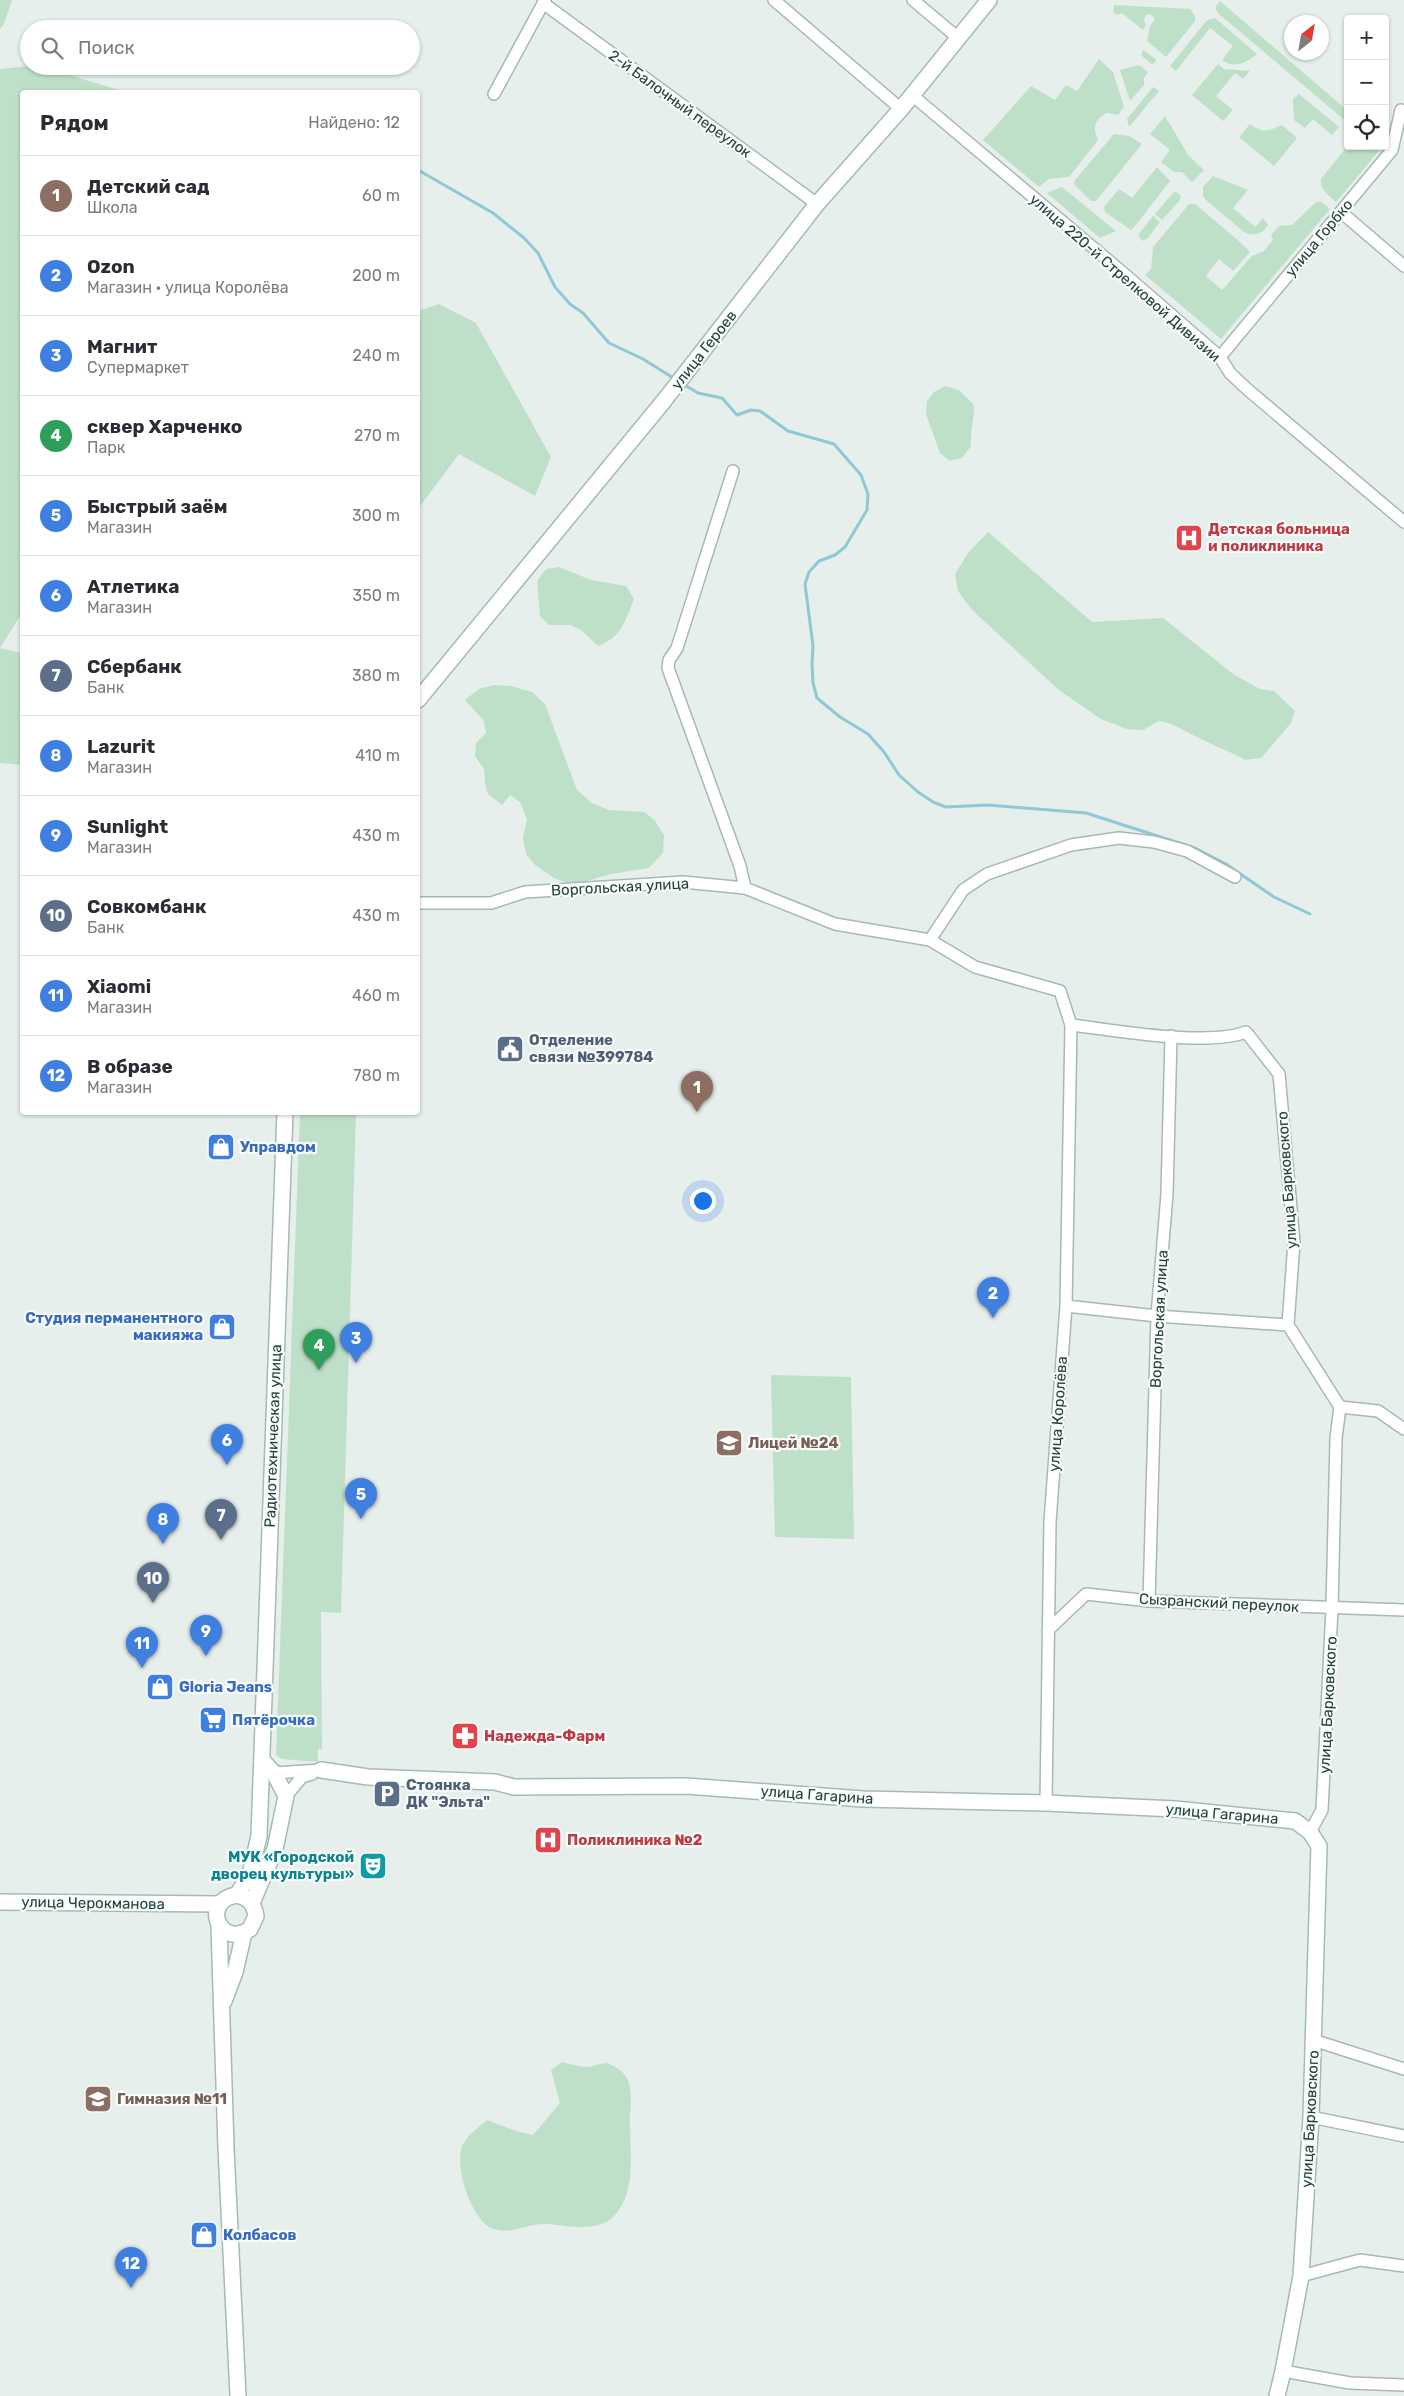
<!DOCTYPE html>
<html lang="ru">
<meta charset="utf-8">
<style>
body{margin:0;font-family:Rubik,sans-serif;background:#f7f7f7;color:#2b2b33}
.controls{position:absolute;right:15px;top:15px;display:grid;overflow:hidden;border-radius:5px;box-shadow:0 1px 4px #0004}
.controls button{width:45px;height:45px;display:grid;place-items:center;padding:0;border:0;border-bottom:1px solid #e1e1e2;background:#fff;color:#2b2b33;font:25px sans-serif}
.compass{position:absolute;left:1284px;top:15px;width:45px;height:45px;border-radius:50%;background:#fff;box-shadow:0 1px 4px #0004;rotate:31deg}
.you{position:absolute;left:702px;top:1200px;width:18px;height:18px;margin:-12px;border:4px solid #fff;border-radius:50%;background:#1a73e8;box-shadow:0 0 0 8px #1a73e833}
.badge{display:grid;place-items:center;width:32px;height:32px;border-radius:50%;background:#7c3aed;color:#fff;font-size:16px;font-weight:700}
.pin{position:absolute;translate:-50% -41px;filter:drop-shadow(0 1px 2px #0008)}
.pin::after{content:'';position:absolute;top:26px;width:18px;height:15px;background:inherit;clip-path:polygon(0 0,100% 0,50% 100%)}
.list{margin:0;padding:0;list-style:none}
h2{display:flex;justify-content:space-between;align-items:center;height:65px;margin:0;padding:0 20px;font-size:21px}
h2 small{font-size:16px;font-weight:400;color:#7c7c81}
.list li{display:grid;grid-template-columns:32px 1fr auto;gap:15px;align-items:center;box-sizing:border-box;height:80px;padding:0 20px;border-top:1px solid #e1e1e2}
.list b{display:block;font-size:19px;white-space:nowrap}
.list p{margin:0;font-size:16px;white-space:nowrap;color:#7c7c81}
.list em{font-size:16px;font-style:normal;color:#7c7c81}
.icon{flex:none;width:28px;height:28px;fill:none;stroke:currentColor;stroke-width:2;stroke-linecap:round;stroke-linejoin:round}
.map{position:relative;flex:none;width:1404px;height:2396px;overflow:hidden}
.search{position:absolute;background:#fff;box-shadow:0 1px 4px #0004;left:20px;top:20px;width:400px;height:55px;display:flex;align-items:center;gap:12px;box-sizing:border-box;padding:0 18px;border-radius:28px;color:#7c7c81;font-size:19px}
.panel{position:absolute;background:#fff;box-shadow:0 1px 4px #0004;left:20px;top:90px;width:400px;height:1025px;border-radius:5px}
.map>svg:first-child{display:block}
.green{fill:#bfe0c8}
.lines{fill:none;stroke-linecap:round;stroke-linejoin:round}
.stream{stroke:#8ec9d4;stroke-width:3}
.street-casing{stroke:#a8b8b2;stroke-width:14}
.secondary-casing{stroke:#a4bbb3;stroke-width:18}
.street{stroke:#fff;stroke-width:11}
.secondary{stroke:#fff;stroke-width:15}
.labels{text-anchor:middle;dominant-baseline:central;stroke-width:4.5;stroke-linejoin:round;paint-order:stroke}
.street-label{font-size:15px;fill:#24423a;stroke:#f7fbf9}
.health-label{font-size:15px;font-weight:bold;fill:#be3a42;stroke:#f7fbf9;text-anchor:start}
.service-label{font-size:15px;font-weight:bold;fill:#4e5e75;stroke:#f7fbf9;text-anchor:start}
.shop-label{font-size:15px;font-weight:bold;fill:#366cbe;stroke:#f7fbf9;text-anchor:start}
.education-label{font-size:15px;font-weight:bold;fill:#785e54;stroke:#f7fbf9;text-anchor:start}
.culture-label{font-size:15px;font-weight:bold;fill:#0d838f;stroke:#f7fbf9;text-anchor:end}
</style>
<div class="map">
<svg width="1404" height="2396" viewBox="0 0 1404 2396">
<rect width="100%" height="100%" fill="#e6efeb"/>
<g class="green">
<path d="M 0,0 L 12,0 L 4,24 L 0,29 Z"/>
<path d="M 1220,1 L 1348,111 L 1348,123 L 1219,14 L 1215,8 Z"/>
<path d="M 1114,5 L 1190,9 L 1195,16 L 1195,21 L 1166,57 L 1147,41 L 1150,26 L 1155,19 L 1151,14 L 1146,15 L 1144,19 L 1146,25 L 1143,30 L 1122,13 L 1117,15 L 1113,12 Z"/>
<path d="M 1215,18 L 1257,54 C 1246,63 1234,69 1222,60 L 1233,46 L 1210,28 L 1176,71 L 1170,66 L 1207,20 Z"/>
<path d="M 1143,50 L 1156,59 L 1155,63 L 1151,64 L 1141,55 Z"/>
<path d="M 1099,59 L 1113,72 L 1124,107 L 1118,115 L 1107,113 C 1095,119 1092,127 1098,140 L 1069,177 L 1049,179 L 1039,187 L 983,140 L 1031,86 L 1055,100 L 1066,85 L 1077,91 Z"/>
<path d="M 1218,64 L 1224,69 L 1250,71 L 1243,79 L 1235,73 L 1216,96 L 1233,110 L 1223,121 L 1192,95 Z"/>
<path d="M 1139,65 L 1148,72 L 1144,78 L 1144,85 L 1130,101 L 1120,70 Z"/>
<path d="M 29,66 L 40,66 L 125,92 L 22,92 L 22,613 L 0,648 L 0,69 Z"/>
<path d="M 1153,87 L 1159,91 L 1129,127 L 1127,119 Z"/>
<path d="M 1299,94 L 1339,127 L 1332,135 L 1313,119 L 1305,128 L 1294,120 L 1293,99 Z"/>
<path d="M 1165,116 L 1188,155 L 1204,170 L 1192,182 L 1182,172 L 1174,172 L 1161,162 L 1170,150 L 1150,134 Z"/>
<path d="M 1250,124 C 1263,134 1268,131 1282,125 L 1297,138 L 1274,166 L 1239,137 Z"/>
<path d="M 1114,134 L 1129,136 L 1142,144 L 1096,201 L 1091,201 L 1074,184 L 1075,180 Z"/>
<path d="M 1348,145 L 1368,146 L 1372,151 L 1376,146 L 1383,146 L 1336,202 C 1329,195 1319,189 1321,179 Z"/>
<path d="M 1157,167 L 1170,181 L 1135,226 L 1131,230 L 1105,212 L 1104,207 L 1119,189 L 1132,198 Z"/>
<path d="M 1213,176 L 1248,190 L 1233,208 L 1255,227 L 1263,218 L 1268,225 C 1262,234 1254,237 1244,232 L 1206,200 L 1203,196 L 1203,187 Z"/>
<path d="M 1062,187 L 1116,231 L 1100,238 L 1047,193 Z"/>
<path d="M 1176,192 L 1181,196 L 1180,200 L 1162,220 L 1155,214 L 1173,193 Z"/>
<path d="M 1320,201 L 1330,209 L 1221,339 L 1145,275 L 1151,269 L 1153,247 L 1189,204 L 1195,204 L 1240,242 L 1250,252 L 1233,271 L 1219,259 L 1206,276 L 1222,290 L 1252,256 L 1264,251 L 1273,240 L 1271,235 L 1279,226 L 1292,225 L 1315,203 Z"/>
<path d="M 1153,216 L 1160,222 L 1148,238 L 1142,241 L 1138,235 Z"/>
<path d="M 439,304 L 476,323 L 551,457 L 535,496 L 459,454 L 418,509 L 418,311 Z"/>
<path d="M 945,386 L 959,390 L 974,405 C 974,420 970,432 971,446 L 962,458 L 950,461 L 940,453 L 926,414 L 927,401 L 934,392 Z"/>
<path d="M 988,532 L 1092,622 L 1163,618 L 1233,674 L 1260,689 L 1274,691 L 1295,711 L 1291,723 L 1261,758 L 1245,760 C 1230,751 1214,746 1199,738 C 1182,730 1178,725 1159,721 L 1143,730 L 1127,729 L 1101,719 L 1060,691 L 972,610 L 958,591 L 955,574 L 968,553 Z"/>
<path d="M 559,567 L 591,580 L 626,586 L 634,599 C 625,621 622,637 598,646 L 581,630 L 571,625 L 549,625 L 540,616 L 537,581 L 546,569 Z"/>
<path d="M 0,648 L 22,653 L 22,765 L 0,763 Z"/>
<path d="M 494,685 L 511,686 L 532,692 L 545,704 L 577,790 L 592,803 L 609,810 L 645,812 L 655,821 L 664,835 L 663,853 L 649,868 L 611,874 L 573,885 L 554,878 L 535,865 L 526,854 L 523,838 L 527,819 L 520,802 L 510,795 L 502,805 L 488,794 L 485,783 L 484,769 L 475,756 L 476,743 L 486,733 L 484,721 L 465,700 L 479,689 Z"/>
<path d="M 300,1113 L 356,1113 L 341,1613 L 321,1612 L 322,1749 L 318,1749 L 318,1762 L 282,1759 L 276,1755 Z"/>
<path d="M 771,1375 L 851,1377 L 854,1539 L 775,1537 Z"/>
<path d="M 562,2062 C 570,2064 580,2067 588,2067 C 594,2066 601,2063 607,2063 C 610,2064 614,2066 617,2068 C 634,2078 631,2099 630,2116 C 629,2148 638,2189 615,2215 C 598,2234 567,2225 546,2224 C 528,2223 507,2237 489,2227 C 470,2215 453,2164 463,2144 C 469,2134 479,2127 487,2120 L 519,2132 L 533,2135 L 560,2103 L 551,2070 Z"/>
</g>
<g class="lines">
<g class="stream">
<path d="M 418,170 L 493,213 L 524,238 L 538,253 L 555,287 L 570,304 L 583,313 L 609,343 L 643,359 L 675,379"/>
<path d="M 683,384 L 698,393 L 722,398 L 737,415 L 751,410 L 760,411 L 788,431 L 834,444 L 861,475 L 868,494 L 867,510 L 845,547 L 835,555 L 819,561 L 809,572 L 805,584 L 813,646 L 812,664 L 813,683 L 817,698 L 840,717 L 868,734 L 884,752 L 899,775 L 918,792 L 933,802 L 946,807 L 988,805 L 1086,813 L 1195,848 L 1226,864 L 1274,897 L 1310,914"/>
</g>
<g class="street-casing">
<g id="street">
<path d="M 774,0 L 901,109"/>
<path d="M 913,0 L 957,37"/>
<path d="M 543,3 L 817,204"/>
<path d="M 494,94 L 545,0"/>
<path d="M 912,95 L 1122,272 L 1220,357 L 1230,373 L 1247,389 L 1404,522"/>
<path d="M 1341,212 L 1404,266"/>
<path d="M 1220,357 L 1392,150 L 1401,110"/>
<path d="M 733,471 L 677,648 L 669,660 L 668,668 L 740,866 L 745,888"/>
<path d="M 418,903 L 491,903 L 525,892 L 683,882 L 745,888 L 835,924 L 930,940 L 975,967 L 1060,991 L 1071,1025 L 1066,1306 L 1050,1522 L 1046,1803"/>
<path d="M 930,940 L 963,890 L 987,874 L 1071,845 L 1119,838 L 1154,842 L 1187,851 L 1235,877"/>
<path d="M 1071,1025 C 1116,1030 1206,1047 1246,1032 L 1279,1074 L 1294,1242 L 1288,1325 L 1340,1407 L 1336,1438 L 1332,1608 L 1322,1810 L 1310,1832"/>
<path d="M 1066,1306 L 1157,1316 L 1288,1325"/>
<path d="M 1340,1407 L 1378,1411 L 1404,1429"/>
<path d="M 1149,1601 L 1157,1316 L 1167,1194 L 1171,1036"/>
<path d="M 1048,1630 L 1086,1594 L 1149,1601 L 1404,1610"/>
<path d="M 274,1773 L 321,1770"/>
<path d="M 286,1796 L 302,1777 L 312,1774"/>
<path d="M 1313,2040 L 1404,2069"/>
<path d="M 1311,2117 L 1404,2136"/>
<path d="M 1301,2276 L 1360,2260 L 1404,2266"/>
<path d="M 1283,2371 L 1350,2383 L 1404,2385"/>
</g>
</g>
<g class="secondary-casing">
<g id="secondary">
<path d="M 418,700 L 663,402 L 817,204 L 901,109 L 989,0"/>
<path d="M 321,1770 L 368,1777 L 495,1782 L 514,1787 L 686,1786 L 863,1799 L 1046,1803 L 1175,1809 L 1295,1821 L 1310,1832 L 1319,1846 L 1311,2117 L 1301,2276 L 1283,2371 L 1277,2396"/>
<path d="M 237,1895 C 249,1898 254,1904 256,1916 L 250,1929 C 219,1950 200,1900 237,1895 L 250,1874 L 259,1836 L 285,1112"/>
<path d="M 0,1902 L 220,1904"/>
<path d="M 252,1903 L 275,1849 L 286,1796 L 274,1773 L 262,1760"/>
<path d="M 219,1926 L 226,2148 L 238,2396"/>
<path d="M 224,2001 L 235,1972 L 244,1933"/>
</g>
</g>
<use href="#street" class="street"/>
<use href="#secondary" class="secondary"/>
</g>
<defs>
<g id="hospital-square" transform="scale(1.4375)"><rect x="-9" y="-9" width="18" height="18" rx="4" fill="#e0444e" stroke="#f7fbf9"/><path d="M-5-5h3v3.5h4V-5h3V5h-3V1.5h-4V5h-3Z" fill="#fff"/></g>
<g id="civic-square" transform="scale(1.4375)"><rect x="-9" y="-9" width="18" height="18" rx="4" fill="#5c6f8a" stroke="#f7fbf9"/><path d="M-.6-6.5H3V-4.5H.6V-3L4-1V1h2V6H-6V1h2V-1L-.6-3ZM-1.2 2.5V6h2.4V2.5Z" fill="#fff"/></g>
<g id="shop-square" transform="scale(1.4375)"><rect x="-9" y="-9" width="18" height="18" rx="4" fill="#3f7fe0" stroke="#f7fbf9"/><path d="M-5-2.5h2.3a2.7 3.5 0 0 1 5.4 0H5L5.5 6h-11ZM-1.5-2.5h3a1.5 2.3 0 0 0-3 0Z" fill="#fff"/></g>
<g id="school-square" transform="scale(1.4375)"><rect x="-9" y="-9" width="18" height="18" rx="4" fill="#8d6e63" stroke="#f7fbf9"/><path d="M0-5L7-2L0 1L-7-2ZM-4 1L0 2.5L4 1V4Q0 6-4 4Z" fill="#fff"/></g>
<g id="supermarket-square" transform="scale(1.4375)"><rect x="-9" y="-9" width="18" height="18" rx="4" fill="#3f7fe0" stroke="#f7fbf9"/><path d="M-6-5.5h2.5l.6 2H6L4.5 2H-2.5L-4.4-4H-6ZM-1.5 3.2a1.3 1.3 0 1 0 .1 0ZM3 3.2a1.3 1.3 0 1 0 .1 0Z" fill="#fff"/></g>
<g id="pharmacy-square" transform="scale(1.4375)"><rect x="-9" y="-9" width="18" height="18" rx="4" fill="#e0444e" stroke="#f7fbf9"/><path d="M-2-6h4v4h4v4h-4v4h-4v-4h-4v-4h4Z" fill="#fff"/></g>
<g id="parking-square" transform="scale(1.4375)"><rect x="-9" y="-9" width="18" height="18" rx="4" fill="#5c6f8a" stroke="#f7fbf9"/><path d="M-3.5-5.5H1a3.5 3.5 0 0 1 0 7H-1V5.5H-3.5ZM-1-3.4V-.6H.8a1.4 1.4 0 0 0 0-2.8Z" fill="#fff"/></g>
<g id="theatre-square" transform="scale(1.4375)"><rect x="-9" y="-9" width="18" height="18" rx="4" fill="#0f9aa8" stroke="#f7fbf9"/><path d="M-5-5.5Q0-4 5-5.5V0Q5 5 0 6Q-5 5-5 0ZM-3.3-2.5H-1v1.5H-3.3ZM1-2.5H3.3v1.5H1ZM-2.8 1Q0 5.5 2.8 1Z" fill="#fff"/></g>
</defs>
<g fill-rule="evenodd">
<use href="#hospital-square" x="1189" y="538"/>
<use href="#civic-square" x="510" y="1049"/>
<use href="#shop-square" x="221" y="1147"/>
<use href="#shop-square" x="222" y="1327"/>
<use href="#school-square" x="729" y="1443"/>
<use href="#shop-square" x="160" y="1687"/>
<use href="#supermarket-square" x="213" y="1720"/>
<use href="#pharmacy-square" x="465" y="1736"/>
<use href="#parking-square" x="387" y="1794"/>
<use href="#hospital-square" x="548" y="1840"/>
<use href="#theatre-square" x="373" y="1866"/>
<use href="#school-square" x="98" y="2099"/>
<use href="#shop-square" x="204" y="2235"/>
</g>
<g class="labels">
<g class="street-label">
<text transform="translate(680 104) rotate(36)">2-й Балочный переулок</text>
<text transform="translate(1319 238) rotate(-50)">улица Горбко</text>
<text transform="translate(1125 278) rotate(41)">улица 220-й Стрелковой Дивизии</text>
<text transform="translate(704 350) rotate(-52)">улица Героев</text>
<text transform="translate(620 887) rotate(-3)">Воргольская улица</text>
<text transform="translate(1287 1180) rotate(-94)">улица Барковского</text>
<text transform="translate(1159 1319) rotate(-87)">Воргольская улица</text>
<text transform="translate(1058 1414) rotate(-86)">улица Королёва</text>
<text transform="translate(273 1436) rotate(-88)">Радиотехническая улица</text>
<text transform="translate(1219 1603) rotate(3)">Сызранский переулок</text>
<text transform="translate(1328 1705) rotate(-87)">улица Барковского</text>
<text transform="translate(817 1795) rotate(4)">улица Гагарина</text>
<text transform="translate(1222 1814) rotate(5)">улица Гагарина</text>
<text transform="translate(93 1903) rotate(1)">улица Черокманова</text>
<text transform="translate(1310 2119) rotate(-87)">улица Барковского</text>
</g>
<g class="health-label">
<text x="1208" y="529">Детская больница<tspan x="1208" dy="17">и поликлиника</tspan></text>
<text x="484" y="1736">Надежда-Фарм</text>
<text x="567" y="1840">Поликлиника №2</text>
</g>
<g class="service-label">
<text x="529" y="1040">Отделение<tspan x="529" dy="17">связи №399784</tspan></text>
<text x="406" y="1785">Стоянка<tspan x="406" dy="17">ДК "Эльта"</tspan></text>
</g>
<g class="shop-label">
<text x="240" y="1147">Управдом</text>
<text x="203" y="1318" text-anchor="end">Студия перманентного<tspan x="203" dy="17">макияжа</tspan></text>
<text x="179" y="1687">Gloria Jeans</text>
<text x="232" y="1720">Пятёрочка</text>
<text x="223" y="2235">Колбасов</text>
</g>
<g class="education-label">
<text x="748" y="1443">Лицей №24</text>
<text x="117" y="2099">Гимназия №11</text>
</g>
<g class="culture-label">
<text x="354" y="1857">МУК «Городской<tspan x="354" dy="17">дворец культуры»</tspan></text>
</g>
</g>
</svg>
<div class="controls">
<button>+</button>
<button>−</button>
<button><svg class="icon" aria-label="locate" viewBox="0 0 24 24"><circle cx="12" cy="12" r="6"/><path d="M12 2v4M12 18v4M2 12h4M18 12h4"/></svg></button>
</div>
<svg class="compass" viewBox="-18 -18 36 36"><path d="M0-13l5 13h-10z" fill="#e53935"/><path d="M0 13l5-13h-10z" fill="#7c7c81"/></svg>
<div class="you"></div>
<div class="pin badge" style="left:697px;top:1112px;background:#8d6e63">1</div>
<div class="pin badge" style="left:993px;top:1318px;background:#3f7fe0">2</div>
<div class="pin badge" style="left:356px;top:1363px;background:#3f7fe0">3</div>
<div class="pin badge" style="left:319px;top:1370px;background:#2e9e5b">4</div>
<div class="pin badge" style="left:361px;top:1519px;background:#3f7fe0">5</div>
<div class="pin badge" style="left:227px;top:1465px;background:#3f7fe0">6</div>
<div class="pin badge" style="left:221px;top:1540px;background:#5c6f8a">7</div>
<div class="pin badge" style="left:163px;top:1544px;background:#3f7fe0">8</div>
<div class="pin badge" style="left:206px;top:1656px;background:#3f7fe0">9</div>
<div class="pin badge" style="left:153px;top:1603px;background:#5c6f8a">10</div>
<div class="pin badge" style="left:142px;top:1668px;background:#3f7fe0">11</div>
<div class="pin badge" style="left:131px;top:2288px;background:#3f7fe0">12</div>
<div class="search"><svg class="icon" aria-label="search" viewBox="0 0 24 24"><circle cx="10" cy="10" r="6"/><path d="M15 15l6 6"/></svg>Поиск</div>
<section class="panel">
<h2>Рядом<small>Найдено: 12</small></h2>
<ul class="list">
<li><span class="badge" style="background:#8d6e63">1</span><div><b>Детский сад</b><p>Школа</p></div><em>60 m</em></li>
<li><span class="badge" style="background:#3f7fe0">2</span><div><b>Ozon</b><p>Магазин · улица Королёва</p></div><em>200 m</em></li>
<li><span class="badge" style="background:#3f7fe0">3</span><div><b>Магнит</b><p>Супермаркет</p></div><em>240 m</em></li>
<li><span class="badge" style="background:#2e9e5b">4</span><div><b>сквер Харченко</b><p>Парк</p></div><em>270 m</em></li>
<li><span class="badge" style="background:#3f7fe0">5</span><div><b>Быстрый заём</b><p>Магазин</p></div><em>300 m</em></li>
<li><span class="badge" style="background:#3f7fe0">6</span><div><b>Атлетика</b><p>Магазин</p></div><em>350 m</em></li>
<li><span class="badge" style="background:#5c6f8a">7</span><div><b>Сбербанк</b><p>Банк</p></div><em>380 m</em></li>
<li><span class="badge" style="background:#3f7fe0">8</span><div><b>Lazurit</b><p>Магазин</p></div><em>410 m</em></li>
<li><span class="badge" style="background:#3f7fe0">9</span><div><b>Sunlight</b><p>Магазин</p></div><em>430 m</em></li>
<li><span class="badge" style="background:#5c6f8a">10</span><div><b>Совкомбанк</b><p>Банк</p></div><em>430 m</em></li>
<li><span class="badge" style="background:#3f7fe0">11</span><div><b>Xiaomi</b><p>Магазин</p></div><em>460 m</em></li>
<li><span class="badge" style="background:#3f7fe0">12</span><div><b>В образе</b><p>Магазин</p></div><em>780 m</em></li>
</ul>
</section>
</div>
